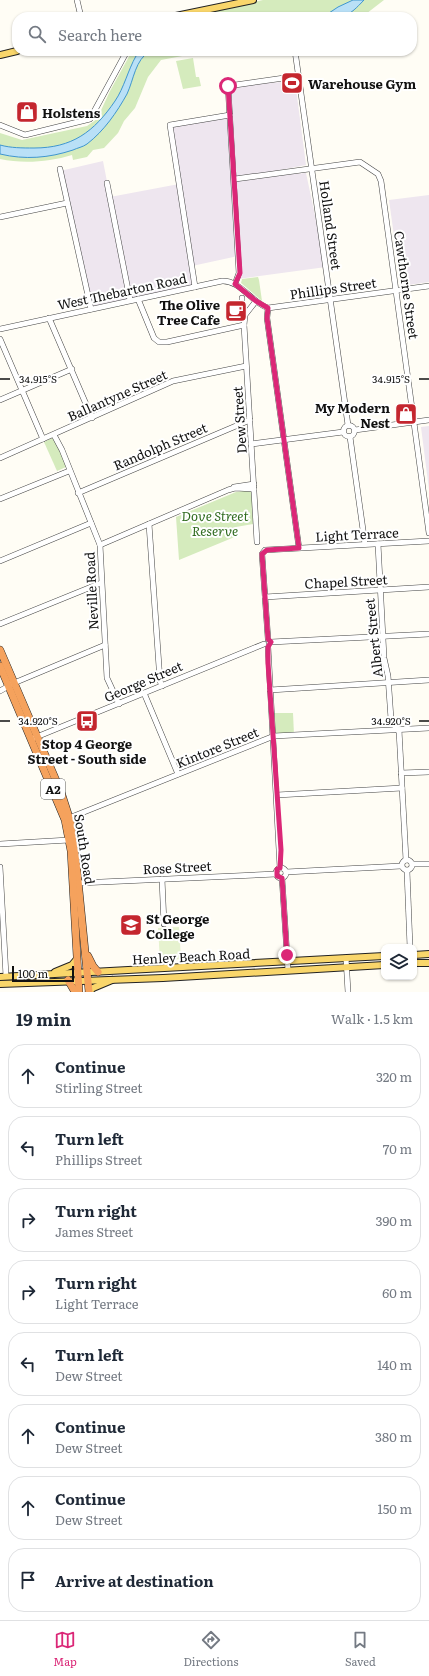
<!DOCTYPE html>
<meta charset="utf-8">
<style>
body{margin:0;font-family:Literata,serif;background:#f2f2f3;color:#1f2937}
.controls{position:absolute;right:12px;bottom:12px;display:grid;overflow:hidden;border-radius:8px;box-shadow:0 1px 3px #0004}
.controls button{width:36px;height:36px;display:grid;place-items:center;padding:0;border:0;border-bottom:1px solid #e0e1e3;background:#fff;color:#1f2937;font:20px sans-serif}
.scale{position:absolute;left:12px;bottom:10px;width:62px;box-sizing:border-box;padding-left:4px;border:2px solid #111;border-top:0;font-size:11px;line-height:14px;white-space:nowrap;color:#111;-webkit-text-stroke:3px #fff;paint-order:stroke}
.stop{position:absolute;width:12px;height:12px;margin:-9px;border:3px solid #db2777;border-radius:50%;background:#fff}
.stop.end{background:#db2777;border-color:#fff;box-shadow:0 1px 4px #0008}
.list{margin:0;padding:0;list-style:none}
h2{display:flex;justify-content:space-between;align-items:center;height:52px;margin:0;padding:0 16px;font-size:17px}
h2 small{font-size:13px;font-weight:400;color:#747a83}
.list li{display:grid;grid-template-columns:26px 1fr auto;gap:12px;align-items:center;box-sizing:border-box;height:64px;margin:0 8px 8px;padding:0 8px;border:1px solid #e0e1e3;border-radius:16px}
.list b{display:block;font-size:15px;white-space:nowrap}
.list p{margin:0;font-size:13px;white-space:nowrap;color:#747a83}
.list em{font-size:13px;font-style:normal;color:#747a83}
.icon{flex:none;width:22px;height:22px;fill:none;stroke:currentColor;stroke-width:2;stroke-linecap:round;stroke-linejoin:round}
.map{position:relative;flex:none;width:429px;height:992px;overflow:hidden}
.search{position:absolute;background:#fff;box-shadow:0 1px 3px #0004;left:12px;right:12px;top:12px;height:44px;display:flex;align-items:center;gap:10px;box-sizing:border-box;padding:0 14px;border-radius:16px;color:#747a83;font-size:15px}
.sheet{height:628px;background:#fff}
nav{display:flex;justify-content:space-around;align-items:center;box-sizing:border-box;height:56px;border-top:1px solid #e0e1e3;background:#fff;font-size:11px;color:#747a83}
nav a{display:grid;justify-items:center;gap:2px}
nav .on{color:#db2777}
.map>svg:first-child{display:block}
.industrial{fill:#eee6ef}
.green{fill:#d5ebbd}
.pitch{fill:#e6f2cf}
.water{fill:#b9e0f7;stroke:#3f96cf}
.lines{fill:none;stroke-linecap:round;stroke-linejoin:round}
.minor-casing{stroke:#444;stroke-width:6}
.major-casing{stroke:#222;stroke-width:8}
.highway-casing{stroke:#222;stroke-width:8}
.minor{stroke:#fff;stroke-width:5}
.major{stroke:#f9d66b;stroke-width:6}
.highway{stroke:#f5a25d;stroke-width:7}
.route{stroke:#db2777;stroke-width:5}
.ticks{fill:none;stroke:#111;stroke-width:1.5}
.labels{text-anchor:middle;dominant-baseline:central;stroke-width:4;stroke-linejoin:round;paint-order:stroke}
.shield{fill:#fff;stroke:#585858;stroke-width:1}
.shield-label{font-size:12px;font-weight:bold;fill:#111}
.poi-label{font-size:13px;font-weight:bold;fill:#111;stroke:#fff;text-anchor:start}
.street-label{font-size:13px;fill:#111;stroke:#fff}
.park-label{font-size:13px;font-style:italic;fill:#2f6b1f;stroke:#fff}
.ticks-label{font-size:10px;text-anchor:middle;fill:#111;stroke:#fff;stroke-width:4;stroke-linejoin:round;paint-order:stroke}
</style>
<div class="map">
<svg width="429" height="992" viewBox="0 0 429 992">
<rect width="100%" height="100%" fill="#fffdf5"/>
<g class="industrial">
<path d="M 295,81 L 306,165 L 240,178 L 306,173 L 326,267 L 238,279 L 238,256 L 192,266 L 195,287 L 91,309 L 60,171 L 103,161 L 110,197 L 179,184 L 170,125 L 230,115 L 228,86 Z"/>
<path d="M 429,195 L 429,282 L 401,286 L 389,200 Z"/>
<path d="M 429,426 L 429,490 L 421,427 Z"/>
</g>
<g class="green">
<path d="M 263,0 L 384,0 L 362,17 L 185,17 Z"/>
<path d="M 132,51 L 209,51 L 161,60 L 148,77 L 135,108 L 124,121 L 118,133 L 104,148 L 93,150 L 87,157 L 73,160 L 72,155 C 49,162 23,164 0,159 L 0,133 L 22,140 L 87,126 L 97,119 L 110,91 Z"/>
<path d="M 193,58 L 196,77 L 199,77 L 201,86 L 183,89 L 176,61 Z"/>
<path d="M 258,277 L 259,280 L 262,301 L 241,283 L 242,279 Z"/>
<path d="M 52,438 L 61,451 L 66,467 L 57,471 L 44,442 Z"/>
<path d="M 252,490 L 253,524 L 236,527 L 237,536 L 179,560 L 176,517 L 236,492 Z"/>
<path d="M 272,713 L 293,713 L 294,735 L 274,736 Z"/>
</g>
<path class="pitch" d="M 179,927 L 181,959 L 160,961 L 158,928 Z"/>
<g class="water">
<path d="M 353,0 L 364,0 C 348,17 346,17 323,17 L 338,7 Z"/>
<path d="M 142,51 L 150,51 C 135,60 134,79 127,94 C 117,112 104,131 87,144 C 83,147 77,148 73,150 C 49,158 25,160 0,154 L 0,145 C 11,148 22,148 34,148 C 72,148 94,132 115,101 C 124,88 128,70 136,56 Z"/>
</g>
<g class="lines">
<g class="minor-casing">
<g id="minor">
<path d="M 77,0 L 81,17"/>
<path d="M 295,51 L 348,425"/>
<path d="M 0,125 L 25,135 L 90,119 L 127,51"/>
<path d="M 60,169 L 91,309"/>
<path d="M 235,179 L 360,162 L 378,174 L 381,181 L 429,533"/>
<path d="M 107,183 L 130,300"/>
<path d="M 0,217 L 67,203"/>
<path d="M 235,284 L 239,273 L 228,86 L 298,76"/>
<path d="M 195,287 L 170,125 L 230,115"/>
<path d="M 242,298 L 242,308 L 246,313"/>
<path d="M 138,299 L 154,338 L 159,342 L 167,342 L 244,325"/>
<path d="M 256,301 L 245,315 L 244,325 L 257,542"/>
<path d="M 268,308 L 267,318 L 299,548"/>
<path d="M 49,318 L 92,418"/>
<path d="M 0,329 L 222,281 C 240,280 251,302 268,308 L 429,286"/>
<path d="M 0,339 L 43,439"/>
<path d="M 0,400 L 72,369"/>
<circle cx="349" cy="431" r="5.5"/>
<path d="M 355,430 L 429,420"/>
<path d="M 54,435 L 62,450 L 100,545 L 107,678 L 119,704"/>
<path d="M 350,437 L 365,544"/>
<path d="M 251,444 L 343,432"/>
<path d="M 0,458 L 173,381 L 246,366"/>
<path d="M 234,487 L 254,484"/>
<path d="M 78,493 L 250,420"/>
<path d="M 0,499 L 69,471"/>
<path d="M 149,524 L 160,681 L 162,686"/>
<path d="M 378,544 L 384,658 L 388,676 L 391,719 L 397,730"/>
<path d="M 100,545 L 228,490 L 235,488 L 254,489"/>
<path d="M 0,561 L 91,523"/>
<path d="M 265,597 L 429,587"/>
<path d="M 0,624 L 101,583"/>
<path d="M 268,639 L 262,554 L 265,550 L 429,541"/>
<path d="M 271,642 L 429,634"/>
<path d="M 268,647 L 280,868"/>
<path d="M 270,690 L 429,680"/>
<path d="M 0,691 L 14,683 L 105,645"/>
<path d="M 144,693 L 178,774"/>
<path d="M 399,730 L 406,860"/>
<path d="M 34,738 L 264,644"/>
<path d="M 401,773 L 429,772"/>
<path d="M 277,795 L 402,788"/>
<path d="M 69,818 L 274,736 L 429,728"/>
<path d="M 0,844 L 69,840"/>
<circle cx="407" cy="865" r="5"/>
<path d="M 412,864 L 429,864"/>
<path d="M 0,867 L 6,976"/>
<circle cx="281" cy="873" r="5"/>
<path d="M 407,871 L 410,947"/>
<path d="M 286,872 L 401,866"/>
<path d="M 282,878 L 288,970"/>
<path d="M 162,879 L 164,924"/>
<path d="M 79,883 L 276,874"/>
<path d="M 346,958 L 348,992"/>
</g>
</g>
<g class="major-casing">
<g id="major">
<path d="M 171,17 L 253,0"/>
<path d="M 0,55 L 17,51"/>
<path d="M 414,955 L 429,954"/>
<path d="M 414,963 L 429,963"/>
<path d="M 55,972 L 72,965 L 77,959"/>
<path d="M 0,977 L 384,956"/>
<path d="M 0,984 L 163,978 L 384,965"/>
<path d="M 89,992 L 93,988 L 112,980"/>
</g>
</g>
<g class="highway-casing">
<g id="highway">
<path d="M 0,650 L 61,792 L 70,820 L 76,860 L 89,992"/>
<path d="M 0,666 L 65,820 L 71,851 L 79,992"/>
<path d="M 88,956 L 93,966 L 98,972"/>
<path d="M 68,980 L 75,992"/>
</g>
</g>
<use href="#minor" class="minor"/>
<use href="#major" class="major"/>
<use href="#highway" class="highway"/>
</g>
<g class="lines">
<path class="route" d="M 228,86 L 240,273 L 235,284 L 256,301 L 268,308 L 267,318 L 299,548 L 267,550 L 262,554 L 268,639 L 271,642 L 268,647 L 268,663 L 281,850 L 280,868 L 277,869 L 277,876 L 282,878 L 287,955"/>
</g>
<path class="ticks" d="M 0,379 L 10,379M 419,379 L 429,379M 0,721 L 10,721M 419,721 L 429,721"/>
<defs>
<g id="stadium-square" transform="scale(1.15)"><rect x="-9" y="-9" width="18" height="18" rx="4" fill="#c4262e" stroke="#fff"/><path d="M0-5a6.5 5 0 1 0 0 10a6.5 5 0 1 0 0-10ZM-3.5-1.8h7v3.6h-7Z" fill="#fff"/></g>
<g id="shop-square" transform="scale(1.15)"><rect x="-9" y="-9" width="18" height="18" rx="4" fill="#c4262e" stroke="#fff"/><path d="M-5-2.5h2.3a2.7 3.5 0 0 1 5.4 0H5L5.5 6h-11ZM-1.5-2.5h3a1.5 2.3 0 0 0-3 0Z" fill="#fff"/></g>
<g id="cafe-square" transform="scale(1.15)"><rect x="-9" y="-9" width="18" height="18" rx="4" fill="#c4262e" stroke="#fff"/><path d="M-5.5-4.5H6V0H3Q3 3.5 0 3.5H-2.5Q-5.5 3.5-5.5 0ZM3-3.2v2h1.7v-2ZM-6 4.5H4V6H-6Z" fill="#fff"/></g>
<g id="bus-square" transform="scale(1.15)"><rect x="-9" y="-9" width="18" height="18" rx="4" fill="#c4262e" stroke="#fff"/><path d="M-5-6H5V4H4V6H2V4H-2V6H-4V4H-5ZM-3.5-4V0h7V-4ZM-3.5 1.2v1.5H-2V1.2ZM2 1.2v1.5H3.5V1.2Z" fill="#fff"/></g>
<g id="university-square" transform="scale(1.15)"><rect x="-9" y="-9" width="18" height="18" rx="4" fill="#c4262e" stroke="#fff"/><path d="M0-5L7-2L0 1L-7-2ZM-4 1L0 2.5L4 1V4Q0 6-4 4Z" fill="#fff"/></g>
</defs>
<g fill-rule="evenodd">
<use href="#stadium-square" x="292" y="83"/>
<use href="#shop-square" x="27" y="112"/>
<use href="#cafe-square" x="236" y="311"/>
<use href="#shop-square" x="406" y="414"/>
<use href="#bus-square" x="87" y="721"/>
<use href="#university-square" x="131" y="925"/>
</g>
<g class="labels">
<rect class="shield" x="41" y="779" width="24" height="20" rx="3"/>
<g class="shield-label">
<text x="53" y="789">A2</text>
</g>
<g class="poi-label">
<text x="308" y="83">Warehouse Gym</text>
<text x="42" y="112">Holstens</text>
<text x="220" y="304" text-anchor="end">The Olive<tspan x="220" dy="15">Tree Cafe</tspan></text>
<text x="390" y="407" text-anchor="end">My Modern<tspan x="390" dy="15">Nest</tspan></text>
<text x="87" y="743" text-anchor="middle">Stop 4 George<tspan x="87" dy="15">Street - South side</tspan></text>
<text x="146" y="918">St George<tspan x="146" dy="15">College</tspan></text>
</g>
<g class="street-label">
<text transform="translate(331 225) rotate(82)">Holland Street</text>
<text transform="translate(407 285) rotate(82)">Cawthorne Street</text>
<text transform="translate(333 288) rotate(-8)">Phillips Street</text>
<text transform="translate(122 291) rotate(-12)">West Thebarton Road</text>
<text transform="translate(117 395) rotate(-24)">Ballantyne Street</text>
<text transform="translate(239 420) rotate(-94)">Dew Street</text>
<text transform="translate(160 446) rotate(-23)">Randolph Street</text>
<text transform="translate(357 534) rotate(-3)">Light Terrace</text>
<text transform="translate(346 581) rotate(-3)">Chapel Street</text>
<text transform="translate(91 591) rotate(-93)">Neville Road</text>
<text transform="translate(373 638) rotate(-96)">Albert Street</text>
<text transform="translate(143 681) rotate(-23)">George Street</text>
<text transform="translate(217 747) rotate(-22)">Kintore Street</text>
<text transform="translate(85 849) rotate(81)">South Road</text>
<text transform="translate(177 867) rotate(-3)">Rose Street</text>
<text transform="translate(191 956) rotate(-3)">Henley Beach Road</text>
</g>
<g class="park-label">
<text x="215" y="515">Dove Street<tspan x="215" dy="15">Reserve</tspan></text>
</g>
</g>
<g class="ticks-label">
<text x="38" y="383">34.915°S</text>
<text x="391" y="383">34.915°S</text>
<text x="38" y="725">34.920°S</text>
<text x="391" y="725">34.920°S</text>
</g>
</svg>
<div class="controls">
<button><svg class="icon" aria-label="layers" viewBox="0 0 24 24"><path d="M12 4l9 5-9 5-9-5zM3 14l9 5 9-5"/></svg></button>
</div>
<div class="scale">100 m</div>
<div class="stop" style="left:228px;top:86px"></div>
<div class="stop end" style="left:287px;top:955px"></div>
<div class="search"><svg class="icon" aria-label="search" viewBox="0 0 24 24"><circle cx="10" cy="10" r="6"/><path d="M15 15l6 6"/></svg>Search here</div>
</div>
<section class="sheet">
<h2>19 min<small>Walk · 1.5 km</small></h2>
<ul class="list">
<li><svg class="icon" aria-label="ahead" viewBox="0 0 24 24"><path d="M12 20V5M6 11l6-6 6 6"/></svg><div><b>Continue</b><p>Stirling Street</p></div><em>320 m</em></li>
<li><svg class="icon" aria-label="left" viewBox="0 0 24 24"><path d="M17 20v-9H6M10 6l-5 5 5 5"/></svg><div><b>Turn left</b><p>Phillips Street</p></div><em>70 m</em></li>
<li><svg class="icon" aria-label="right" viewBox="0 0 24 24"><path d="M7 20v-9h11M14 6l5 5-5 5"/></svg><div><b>Turn right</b><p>James Street</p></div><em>390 m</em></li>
<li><svg class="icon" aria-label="right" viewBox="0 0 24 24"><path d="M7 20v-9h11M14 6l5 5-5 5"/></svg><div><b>Turn right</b><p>Light Terrace</p></div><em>60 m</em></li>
<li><svg class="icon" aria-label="left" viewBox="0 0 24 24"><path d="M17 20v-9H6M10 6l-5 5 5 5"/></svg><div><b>Turn left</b><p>Dew Street</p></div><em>140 m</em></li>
<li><svg class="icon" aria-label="ahead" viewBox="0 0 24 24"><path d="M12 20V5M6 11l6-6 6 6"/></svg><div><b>Continue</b><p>Dew Street</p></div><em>380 m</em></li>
<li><svg class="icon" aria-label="ahead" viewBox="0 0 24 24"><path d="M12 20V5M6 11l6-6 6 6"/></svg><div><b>Continue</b><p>Dew Street</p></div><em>150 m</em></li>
<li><svg class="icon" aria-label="arrive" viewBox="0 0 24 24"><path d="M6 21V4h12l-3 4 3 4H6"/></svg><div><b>Arrive at destination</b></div></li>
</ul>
</section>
<nav>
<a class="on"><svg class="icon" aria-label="map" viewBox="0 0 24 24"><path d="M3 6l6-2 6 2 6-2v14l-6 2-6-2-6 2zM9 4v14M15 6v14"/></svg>Map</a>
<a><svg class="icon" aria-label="directions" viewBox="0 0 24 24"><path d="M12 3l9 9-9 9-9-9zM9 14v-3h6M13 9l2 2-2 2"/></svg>Directions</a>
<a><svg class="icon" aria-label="saved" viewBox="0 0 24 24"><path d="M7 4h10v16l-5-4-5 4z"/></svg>Saved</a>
</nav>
